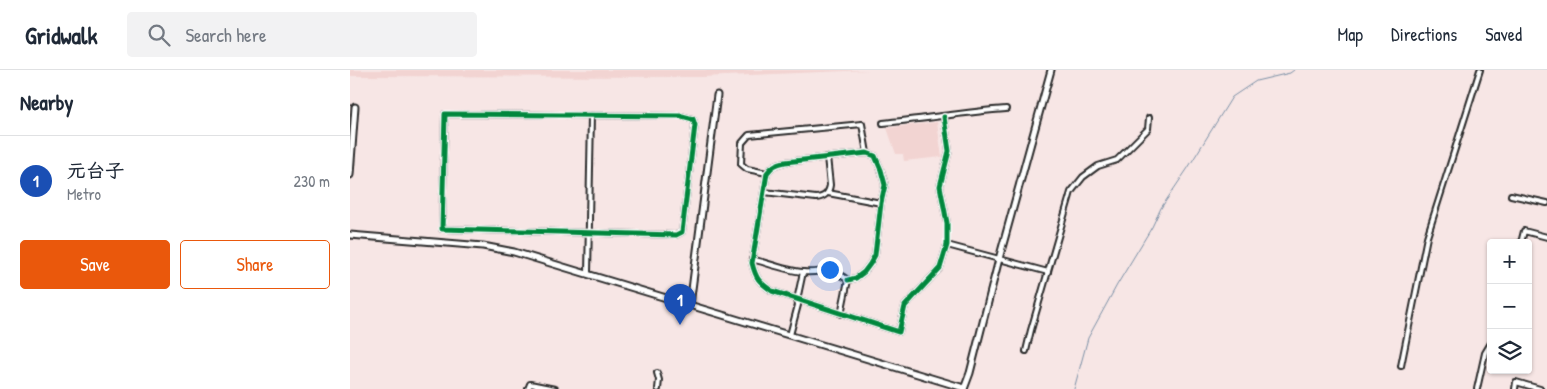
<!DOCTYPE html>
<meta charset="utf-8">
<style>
body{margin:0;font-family:"Patrick Hand","LXGW WenKai TC",sans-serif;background:#f2f2f3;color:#1f2937}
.controls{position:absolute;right:15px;bottom:15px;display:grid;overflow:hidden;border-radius:5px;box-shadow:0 1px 4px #0004}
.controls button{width:45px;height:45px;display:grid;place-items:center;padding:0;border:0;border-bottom:1px solid #e0e1e3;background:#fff;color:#1f2937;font:25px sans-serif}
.you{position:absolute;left:479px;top:199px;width:18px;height:18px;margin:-12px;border:4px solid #fff;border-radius:50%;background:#1a73e8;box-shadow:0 0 0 8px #1a73e833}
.badge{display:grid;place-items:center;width:32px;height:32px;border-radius:50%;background:#ea580c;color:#fff;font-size:16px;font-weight:700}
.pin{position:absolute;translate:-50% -41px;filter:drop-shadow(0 1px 2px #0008)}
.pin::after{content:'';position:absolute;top:26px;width:18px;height:15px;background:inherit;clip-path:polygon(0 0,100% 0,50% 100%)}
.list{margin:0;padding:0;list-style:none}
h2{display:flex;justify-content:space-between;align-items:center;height:65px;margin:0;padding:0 20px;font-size:21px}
h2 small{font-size:16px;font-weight:400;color:#747a83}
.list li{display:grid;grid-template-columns:32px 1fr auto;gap:15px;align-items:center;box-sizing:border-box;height:90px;padding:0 20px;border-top:1px solid #e0e1e3}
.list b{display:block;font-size:19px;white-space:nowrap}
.list p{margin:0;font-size:16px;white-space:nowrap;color:#747a83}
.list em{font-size:16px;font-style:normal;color:#747a83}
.actions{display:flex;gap:10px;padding:15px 20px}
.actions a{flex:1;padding:11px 0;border:1px solid #ea580c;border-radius:5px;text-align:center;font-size:18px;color:#ea580c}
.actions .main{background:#ea580c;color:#fff}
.icon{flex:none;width:28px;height:28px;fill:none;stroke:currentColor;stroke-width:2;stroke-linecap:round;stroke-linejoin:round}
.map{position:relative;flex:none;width:1197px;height:319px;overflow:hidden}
header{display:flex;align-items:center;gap:30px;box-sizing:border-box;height:70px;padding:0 25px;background:#fff;border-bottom:1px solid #e0e1e3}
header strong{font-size:24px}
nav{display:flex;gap:28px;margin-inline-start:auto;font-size:18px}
.search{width:350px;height:45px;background:#f2f2f3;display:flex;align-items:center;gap:12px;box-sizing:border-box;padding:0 18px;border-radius:5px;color:#747a83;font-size:19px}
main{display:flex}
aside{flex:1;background:#fff}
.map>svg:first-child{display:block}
.built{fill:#f2d4d2}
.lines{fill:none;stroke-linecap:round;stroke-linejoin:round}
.stream{stroke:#7b90a6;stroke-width:1}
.minor-casing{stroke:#2b2b2b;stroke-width:8}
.tertiary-casing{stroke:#2b2b2b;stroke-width:9}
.minor{stroke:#fff;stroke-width:4}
.tertiary{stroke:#fff;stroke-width:5}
.cycleway-casing{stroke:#fff;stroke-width:8}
.cycleway{stroke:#00873e;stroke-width:5}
</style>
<header>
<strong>Gridwalk</strong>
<div class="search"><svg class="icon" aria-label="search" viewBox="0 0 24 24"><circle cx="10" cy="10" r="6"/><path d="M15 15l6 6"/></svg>Search here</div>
<nav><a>Map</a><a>Directions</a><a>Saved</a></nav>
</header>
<main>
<aside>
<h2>Nearby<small></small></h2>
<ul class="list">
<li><span class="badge" style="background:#1a4fb4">1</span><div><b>元台子</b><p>Metro</p></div><em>230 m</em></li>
</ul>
<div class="actions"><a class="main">Save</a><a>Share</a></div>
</aside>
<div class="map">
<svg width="1197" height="319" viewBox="0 0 1197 319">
<rect width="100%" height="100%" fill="#f7e6e5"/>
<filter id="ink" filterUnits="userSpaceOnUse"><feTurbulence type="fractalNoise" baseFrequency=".02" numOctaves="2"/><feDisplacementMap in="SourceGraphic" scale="10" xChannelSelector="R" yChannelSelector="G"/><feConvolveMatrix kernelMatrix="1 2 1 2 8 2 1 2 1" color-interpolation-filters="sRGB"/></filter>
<g filter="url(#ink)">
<g class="built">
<path d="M 0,0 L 519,0 L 351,7 L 0,6 Z"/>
<path d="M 587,52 L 592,87 L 554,91 L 553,84 L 546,84 L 537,58 Z"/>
</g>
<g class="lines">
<path class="stream" d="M 724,319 L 738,268 L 767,215 L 802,157 L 811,138 L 838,98 L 882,27 L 906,11 L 940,3 L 944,0"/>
<g class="minor-casing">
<g id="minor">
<path d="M 95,44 L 332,46 L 343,49 L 345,55 L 332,162 L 326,165 L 92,159 Z"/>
<path d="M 533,53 C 575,49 615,42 656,39"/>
<path d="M 417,103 L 397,99 L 391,94 L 392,73 L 399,65 L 512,54 L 517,83"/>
<path d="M 414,122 L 466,128 C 475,127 479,123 480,115 L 477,87"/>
<path d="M 478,123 L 531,133"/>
<path d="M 1161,125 L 1197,133"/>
<path d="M 1171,173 L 1174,161 L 1197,167"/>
<path d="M 597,175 L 698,202"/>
<path d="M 402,189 C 417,193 438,201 453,202 C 476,204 476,194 498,210"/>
<path d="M 238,204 L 241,45"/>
<path d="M 498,210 L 506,208 L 514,202 L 520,194 L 525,185 L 531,133 L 535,115 L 531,100 L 525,86 L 517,83 L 435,92 C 426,94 422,96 417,103 L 402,193 C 406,209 409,212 422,221 L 549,262 L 555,236 L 590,198 L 597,175 L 597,153 L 590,116 L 599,81 L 594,47"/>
<path d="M 491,244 L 498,210"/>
<path d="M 440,265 L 448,235 L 447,230 L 453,202"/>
<path d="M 676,281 L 681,260 L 721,122 L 733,107 L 748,96 L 767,90 L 798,59 L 799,48"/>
<path d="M 1051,296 L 1077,167 L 1130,0"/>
<path d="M 307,303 L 309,310 L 308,319"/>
<path d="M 178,319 L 180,314 L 205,319"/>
<path d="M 1127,319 L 1135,283 L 1141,273"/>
<path d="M 1165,319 L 1166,312 L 1190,319"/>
</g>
</g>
<g class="tertiary-casing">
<g id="tertiary">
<path d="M 0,105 L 5,37"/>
<path d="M 0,165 L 133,176 L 164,182 L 614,318"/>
<path d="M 340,235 L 367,25"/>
<path d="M 614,319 L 620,303 L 649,189 L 701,0"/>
</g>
</g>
<use href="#minor" class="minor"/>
<use href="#tertiary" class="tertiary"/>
<g class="cycleway-casing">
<g id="cycleway">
<path d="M 95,44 L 332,46 L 343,49 L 345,55 L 332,162 L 326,165 L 92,159 Z"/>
<path d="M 498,210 L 506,208 L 514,202 L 520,194 L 525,185 L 531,133 L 535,115 L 531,100 L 525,86 L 517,83 L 435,92 C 426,94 422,96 417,103 L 402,193 C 406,209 409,212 422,221 L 549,262 L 555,236 L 590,198 L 597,175 L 597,153 L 590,116 L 599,81 L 594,47"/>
</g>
</g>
<use href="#cycleway" class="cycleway"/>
</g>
</g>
</svg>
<div class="controls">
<button>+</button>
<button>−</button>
<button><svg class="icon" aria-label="layers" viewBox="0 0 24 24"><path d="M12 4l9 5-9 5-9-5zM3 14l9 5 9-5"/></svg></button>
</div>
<div class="you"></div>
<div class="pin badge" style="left:330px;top:255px;background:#1a4fb4">1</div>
</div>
</main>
